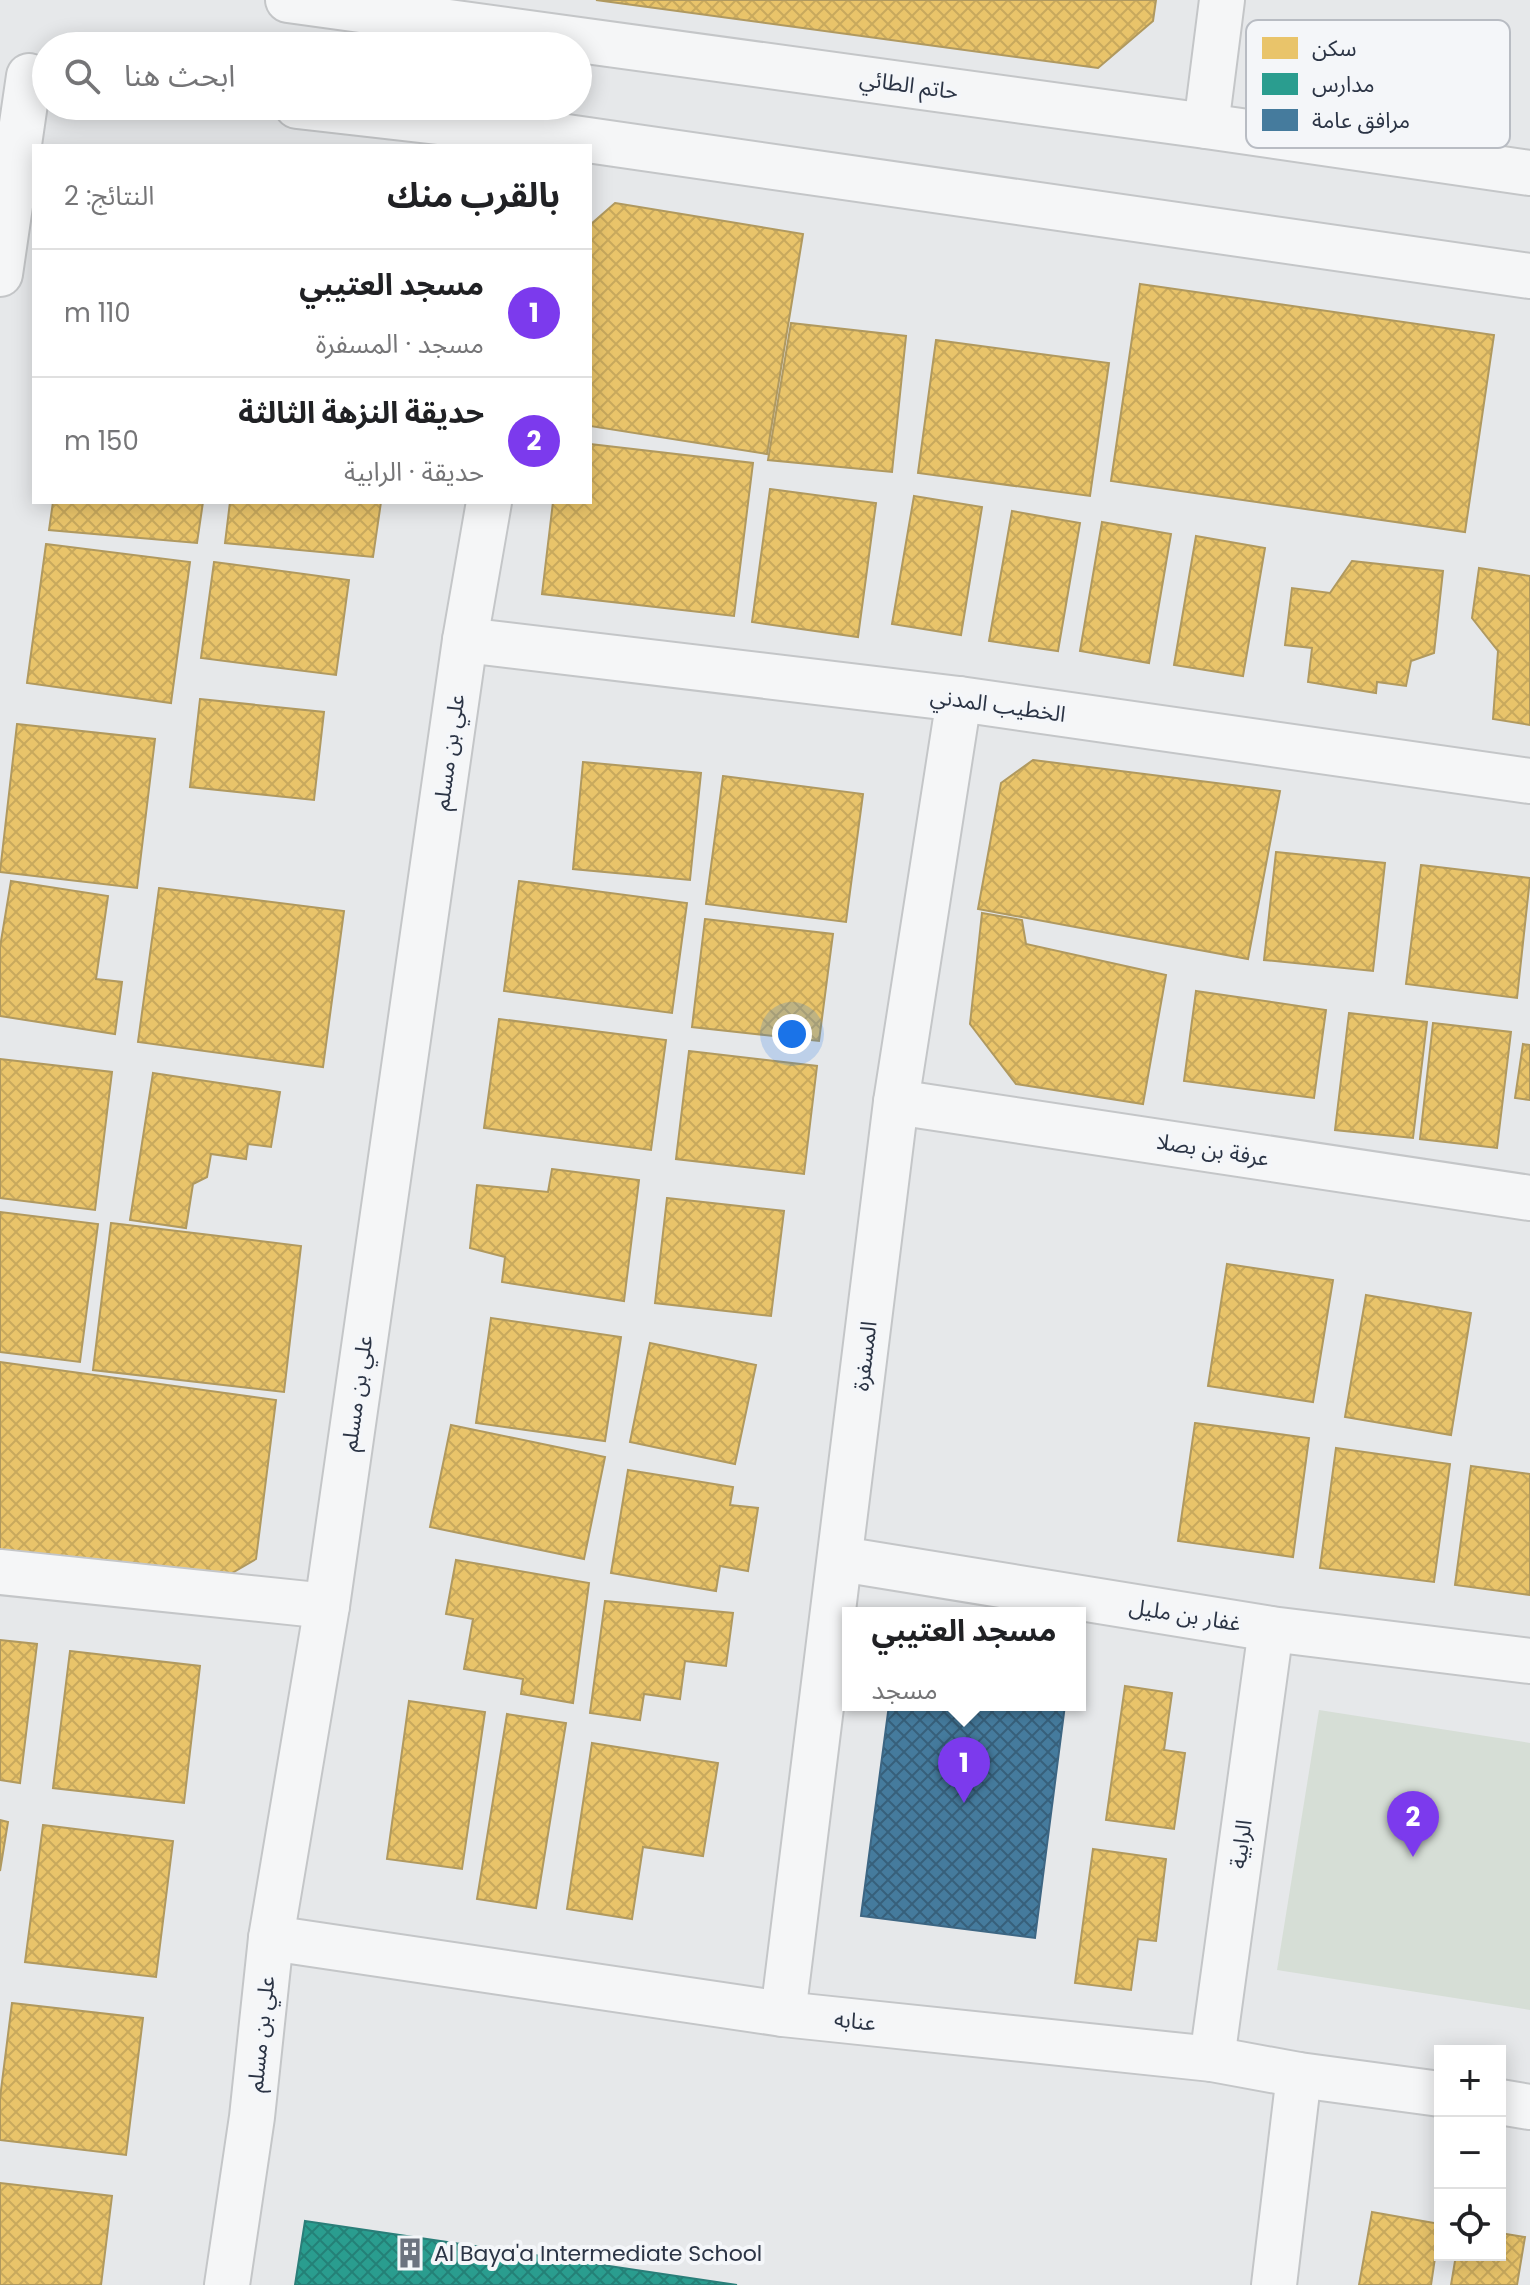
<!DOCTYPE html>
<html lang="ar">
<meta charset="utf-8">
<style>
body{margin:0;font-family:Poppins,"Noto Sans Arabic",sans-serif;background:#f6f6f6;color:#202124;direction:rtl}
.controls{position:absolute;right:24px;bottom:24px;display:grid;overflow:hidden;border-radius:0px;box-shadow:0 4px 20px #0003}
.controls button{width:72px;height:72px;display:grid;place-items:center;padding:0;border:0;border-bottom:2px solid #e0e0e0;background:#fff;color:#202124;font:40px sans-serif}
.you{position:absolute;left:792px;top:1034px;width:28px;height:28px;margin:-20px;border:6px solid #fff;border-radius:50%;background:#1a73e8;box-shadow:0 0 0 12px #1a73e833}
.badge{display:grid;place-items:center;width:52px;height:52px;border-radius:50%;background:#7c3aed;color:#fff;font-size:26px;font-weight:700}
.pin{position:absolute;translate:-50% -66px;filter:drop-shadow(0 2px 4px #0008)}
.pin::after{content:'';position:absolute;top:42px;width:28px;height:24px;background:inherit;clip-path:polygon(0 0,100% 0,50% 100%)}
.popup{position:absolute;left:842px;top:1607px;width:244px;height:104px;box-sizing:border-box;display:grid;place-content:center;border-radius:0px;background:#fff;filter:drop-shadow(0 2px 6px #0005);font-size:26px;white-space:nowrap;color:#757577}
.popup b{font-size:30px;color:#202124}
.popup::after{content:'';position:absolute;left:50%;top:100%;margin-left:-16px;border:16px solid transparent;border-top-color:#fff}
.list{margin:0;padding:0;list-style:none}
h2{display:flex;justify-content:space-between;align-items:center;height:104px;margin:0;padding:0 32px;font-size:34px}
h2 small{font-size:26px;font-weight:400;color:#757577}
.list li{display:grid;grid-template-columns:52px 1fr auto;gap:24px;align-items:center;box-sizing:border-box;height:128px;padding:0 32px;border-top:2px solid #e0e0e0}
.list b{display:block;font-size:30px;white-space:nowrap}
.list p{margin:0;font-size:26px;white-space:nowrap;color:#757577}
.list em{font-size:26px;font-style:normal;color:#757577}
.icon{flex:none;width:44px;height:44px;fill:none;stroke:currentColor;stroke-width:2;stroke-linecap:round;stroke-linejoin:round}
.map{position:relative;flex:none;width:1530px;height:2285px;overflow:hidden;direction:ltr}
.search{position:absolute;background:#fff;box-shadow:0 4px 20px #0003;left:32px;top:32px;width:560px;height:88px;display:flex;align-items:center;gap:20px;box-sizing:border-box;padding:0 28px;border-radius:44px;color:#757577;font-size:30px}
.panel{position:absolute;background:#fff;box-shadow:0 4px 20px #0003;left:32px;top:144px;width:560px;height:360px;border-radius:0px;direction:rtl}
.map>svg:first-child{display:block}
.green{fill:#d6ded6}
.homes{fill:url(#homes-cross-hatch);stroke:#b0995f;stroke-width:2}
.schools{fill:url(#schools-cross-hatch);stroke:#2a7e79;stroke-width:2}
.public{fill:url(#public-cross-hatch);stroke:#3d6683;stroke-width:2}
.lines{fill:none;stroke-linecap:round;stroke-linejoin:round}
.minor-casing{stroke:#c4c6c8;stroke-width:48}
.minor{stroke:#f5f6f7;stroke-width:44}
.labels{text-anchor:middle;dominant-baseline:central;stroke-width:8;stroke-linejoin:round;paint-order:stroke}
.street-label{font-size:22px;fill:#2b3445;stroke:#f4f6f9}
.poi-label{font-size:22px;fill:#2b3445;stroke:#f4f6f9;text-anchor:start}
.key{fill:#f4f6f9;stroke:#b8bcc3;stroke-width:2}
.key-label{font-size:22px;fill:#2b3445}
</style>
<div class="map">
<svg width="1530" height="2285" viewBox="0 0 1530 2285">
<defs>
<pattern id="homes-cross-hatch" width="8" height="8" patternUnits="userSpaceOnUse" patternTransform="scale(2)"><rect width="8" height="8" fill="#e9c46a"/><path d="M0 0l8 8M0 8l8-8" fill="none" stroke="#c8a95d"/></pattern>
<pattern id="schools-cross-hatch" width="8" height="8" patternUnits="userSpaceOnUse" patternTransform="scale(2)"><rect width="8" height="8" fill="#2a9d8f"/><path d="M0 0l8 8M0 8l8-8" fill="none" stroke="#248177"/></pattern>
<pattern id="public-cross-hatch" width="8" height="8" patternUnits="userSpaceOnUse" patternTransform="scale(2)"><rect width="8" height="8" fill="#457b9d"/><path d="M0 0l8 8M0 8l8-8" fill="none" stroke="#37607b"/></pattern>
</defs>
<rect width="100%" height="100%" fill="#e6e8ea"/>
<path class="green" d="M 1319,1710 L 1530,1743 L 1530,2010 L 1277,1970 Z"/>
<g class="homes">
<path d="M 596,0 L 1156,0 L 1153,21 L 1098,68 Z"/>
<path d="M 615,203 L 803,234 L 767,454 L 590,426 L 590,225 Z"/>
<path d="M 1140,284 L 1494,335 L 1465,532 L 1111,481 Z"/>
<path d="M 791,323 L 906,336 L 892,472 L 768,460 Z"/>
<path d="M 936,340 L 1109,363 L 1090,496 L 918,473 Z"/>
<path d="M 590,444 L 753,463 L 734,616 L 542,594 L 553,502 L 590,502 Z"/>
<path d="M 770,489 L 876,503 L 858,637 L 752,622 Z"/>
<path d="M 914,496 L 982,507 L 961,635 L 892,624 Z"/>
<path d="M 53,502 L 203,502 L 197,543 L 49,530 Z"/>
<path d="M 230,502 L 381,502 L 373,557 L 225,543 Z"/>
<path d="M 1012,511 L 1080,523 L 1058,651 L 989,641 Z"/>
<path d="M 1102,522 L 1171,534 L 1149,663 L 1080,651 Z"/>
<path d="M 1196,536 L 1265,548 L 1243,676 L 1174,665 Z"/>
<path d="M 46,544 L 190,562 L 171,703 L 27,683 Z"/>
<path d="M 1352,561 L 1443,571 L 1434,653 L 1411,661 L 1406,686 L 1377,682 L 1376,693 L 1308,682 L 1312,648 L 1285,645 L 1292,588 L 1330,593 Z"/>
<path d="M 214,562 L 349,580 L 336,675 L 201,658 Z"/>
<path d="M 1479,568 L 1530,576 L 1530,725 L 1493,719 L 1498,651 L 1472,618 Z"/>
<path d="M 200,699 L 324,712 L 314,800 L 190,787 Z"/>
<path d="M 17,724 L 155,739 L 137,888 L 0,872 Z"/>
<path d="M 1033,760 L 1280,791 L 1248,959 L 978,909 L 1001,783 Z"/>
<path d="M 583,762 L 701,773 L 690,880 L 573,869 Z"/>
<path d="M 723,776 L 863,794 L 846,922 L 706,904 Z"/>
<path d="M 1276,852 L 1385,863 L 1373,971 L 1264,960 Z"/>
<path d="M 1421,865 L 1530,878 L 1517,998 L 1406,984 Z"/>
<path d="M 11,881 L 108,896 L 96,979 L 122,982 L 115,1034 L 0,1016 L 0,947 Z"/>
<path d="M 519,881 L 687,903 L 672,1013 L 504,991 Z"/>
<path d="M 159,888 L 344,911 L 323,1067 L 138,1042 Z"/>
<path d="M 982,913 L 1022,920 L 1026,944 L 1166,975 L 1143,1104 L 1016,1084 L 970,1024 Z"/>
<path d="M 705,919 L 833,934 L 819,1041 L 692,1027 Z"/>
<path d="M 1196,991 L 1326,1010 L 1314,1098 L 1184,1081 Z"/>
<path d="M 1349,1013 L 1427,1022 L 1413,1138 L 1335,1130 Z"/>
<path d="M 499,1019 L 666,1040 L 651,1150 L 484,1128 Z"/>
<path d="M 1433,1023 L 1511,1032 L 1497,1148 L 1420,1139 Z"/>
<path d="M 1523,1044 L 1530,1045 L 1530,1100 L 1515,1098 Z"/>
<path d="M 689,1051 L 817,1066 L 804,1174 L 676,1159 Z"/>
<path d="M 0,1059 L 112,1072 L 95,1210 L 0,1198 Z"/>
<path d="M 153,1073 L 280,1092 L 271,1147 L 248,1144 L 246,1159 L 211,1154 L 207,1177 L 193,1184 L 186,1228 L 130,1220 Z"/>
<path d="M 552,1169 L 639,1180 L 624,1301 L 502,1282 L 505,1257 L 470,1248 L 477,1185 L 548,1192 Z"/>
<path d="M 667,1198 L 784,1211 L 771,1316 L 655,1303 Z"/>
<path d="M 0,1212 L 98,1224 L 80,1362 L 0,1352 Z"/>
<path d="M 111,1223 L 301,1246 L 284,1392 L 93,1370 Z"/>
<path d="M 1227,1264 L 1333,1280 L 1313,1402 L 1208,1386 Z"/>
<path d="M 1366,1295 L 1471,1313 L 1451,1435 L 1345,1417 Z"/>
<path d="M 491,1318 L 621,1337 L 605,1441 L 476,1423 Z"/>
<path d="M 650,1343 L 756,1365 L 735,1464 L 630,1442 Z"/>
<path d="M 0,1362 L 276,1400 L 256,1559 L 220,1580 L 0,1553 Z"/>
<path d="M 1195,1423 L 1309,1438 L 1293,1557 L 1178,1541 Z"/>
<path d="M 451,1425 L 605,1457 L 584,1559 L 430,1527 Z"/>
<path d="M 1336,1448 L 1450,1464 L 1434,1582 L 1320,1568 Z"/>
<path d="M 1471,1466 L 1530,1474 L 1530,1595 L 1455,1585 Z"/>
<path d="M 628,1470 L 733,1487 L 730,1505 L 758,1508 L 748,1571 L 720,1566 L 716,1591 L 611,1573 Z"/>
<path d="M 456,1560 L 589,1583 L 573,1703 L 521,1694 L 523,1679 L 464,1669 L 473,1619 L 446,1614 Z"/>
<path d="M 605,1601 L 733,1613 L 726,1666 L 685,1661 L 680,1699 L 644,1694 L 640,1720 L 590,1713 Z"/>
<path d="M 0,1640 L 37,1644 L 20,1783 L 0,1780 Z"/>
<path d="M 70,1651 L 200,1666 L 184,1803 L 53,1788 Z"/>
<path d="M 1125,1686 L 1172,1693 L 1164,1750 L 1185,1753 L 1174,1829 L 1106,1820 Z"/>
<path d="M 409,1701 L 485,1712 L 462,1869 L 387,1859 Z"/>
<path d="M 507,1714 L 566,1723 L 536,1908 L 477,1899 Z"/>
<path d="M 592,1743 L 718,1763 L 703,1856 L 643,1847 L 632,1919 L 567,1909 Z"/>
<path d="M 0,1820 L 8,1822 L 0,1871 Z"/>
<path d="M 43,1825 L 173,1841 L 156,1977 L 25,1962 Z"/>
<path d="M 1093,1849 L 1166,1859 L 1156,1941 L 1138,1939 L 1131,1990 L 1075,1983 Z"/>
<path d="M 12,2003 L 143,2018 L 126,2155 L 0,2140 L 0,2098 Z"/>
<path d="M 0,2183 L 112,2196 L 101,2285 L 0,2285 Z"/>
<path d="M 1372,2212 L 1440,2224 L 1431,2285 L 1359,2285 Z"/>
<path d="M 1500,2233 L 1525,2237 L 1517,2285 L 1451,2285 L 1456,2255 L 1500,2255 Z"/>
</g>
<path class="schools" d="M 305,2221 L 737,2285 L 295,2285 Z"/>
<path class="public" d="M 889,1705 L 1065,1705 L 1035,1938 L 861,1916 Z"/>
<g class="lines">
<g class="minor-casing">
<g id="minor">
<path d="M 288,0 L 1206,126 L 1530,173"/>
<path d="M 297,106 L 553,135 L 1530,276"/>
<path d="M 1206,126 L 1222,0"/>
<path d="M 0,274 L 29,76"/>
<path d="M 465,640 L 959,699 L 1530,781"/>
<path d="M 896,1102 L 1530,1198"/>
<path d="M 841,1559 L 1271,1629 L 1530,1661"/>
<path d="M 0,1572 L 327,1606"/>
<path d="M 271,1938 L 783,2014 L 1212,2059 L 1299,2075 L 1440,2094"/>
<path d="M 783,2014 L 896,1102 L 959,699"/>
<path d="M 1212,2059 L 1271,1629"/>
<path d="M 1500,2102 L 1530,2107"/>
<path d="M 227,2285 L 252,2117 L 271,1938 L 327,1606 L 465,640 L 489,502"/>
<path d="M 1274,2285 L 1299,2075"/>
</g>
</g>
<use href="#minor" class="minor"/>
</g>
<defs>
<g id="building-bare" transform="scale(2.4)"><path d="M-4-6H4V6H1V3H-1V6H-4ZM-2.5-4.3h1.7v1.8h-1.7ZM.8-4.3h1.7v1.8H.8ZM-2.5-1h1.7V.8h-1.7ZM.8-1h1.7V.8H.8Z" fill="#6c737f" stroke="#f4f6f9" stroke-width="2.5" paint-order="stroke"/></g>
</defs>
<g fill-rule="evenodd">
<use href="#building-bare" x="410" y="2253"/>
</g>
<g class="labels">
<g class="street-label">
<text transform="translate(909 85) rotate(8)">حاتم الطائي</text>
<text transform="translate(998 705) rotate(8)">الخطيب المدني</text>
<text transform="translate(449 752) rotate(-82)">علي بن مسلم</text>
<text transform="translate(1213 1150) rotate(9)">عرفة بن بصلا</text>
<text transform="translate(865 1356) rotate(-83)">المسفرة</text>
<text transform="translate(357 1393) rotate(-82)">علي بن مسلم</text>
<text transform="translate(1185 1615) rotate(9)">غفار بن مليل</text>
<text transform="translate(1241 1844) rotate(-82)">الرابية</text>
<text transform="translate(855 2021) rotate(6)">عنابه</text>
<text transform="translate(261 2034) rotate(-84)">علي بن مسلم</text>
</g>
<g class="poi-label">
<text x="434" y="2253">Al Baya'a Intermediate School</text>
</g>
</g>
<rect x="1246" y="20" width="264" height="128" rx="12" class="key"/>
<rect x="1262" y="37" width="36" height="22" fill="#e9c46a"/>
<rect x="1262" y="73" width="36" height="22" fill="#2a9d8f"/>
<rect x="1262" y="109" width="36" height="22" fill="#457b9d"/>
<g class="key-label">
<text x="1312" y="56">سكن</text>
<text x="1312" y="92">مدارس</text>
<text x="1312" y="128">مرافق عامة</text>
</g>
</svg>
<div class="controls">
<button>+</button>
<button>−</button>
<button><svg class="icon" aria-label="locate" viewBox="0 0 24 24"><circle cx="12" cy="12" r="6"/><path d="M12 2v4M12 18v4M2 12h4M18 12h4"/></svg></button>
</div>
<div class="you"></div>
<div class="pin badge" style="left:964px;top:1803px">1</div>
<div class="popup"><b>مسجد العتيبي</b>مسجد</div>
<div class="pin badge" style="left:1413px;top:1857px">2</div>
<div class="search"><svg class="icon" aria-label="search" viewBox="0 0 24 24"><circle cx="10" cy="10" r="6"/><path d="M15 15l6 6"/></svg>ابحث هنا</div>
<section class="panel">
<h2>بالقرب منك<small>النتائج: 2</small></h2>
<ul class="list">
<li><span class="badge">1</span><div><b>مسجد العتيبي</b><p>مسجد · المسفرة</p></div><em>110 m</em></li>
<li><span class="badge">2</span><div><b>حديقة النزهة الثالثة</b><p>حديقة · الرابية</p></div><em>150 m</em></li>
</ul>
</section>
</div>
